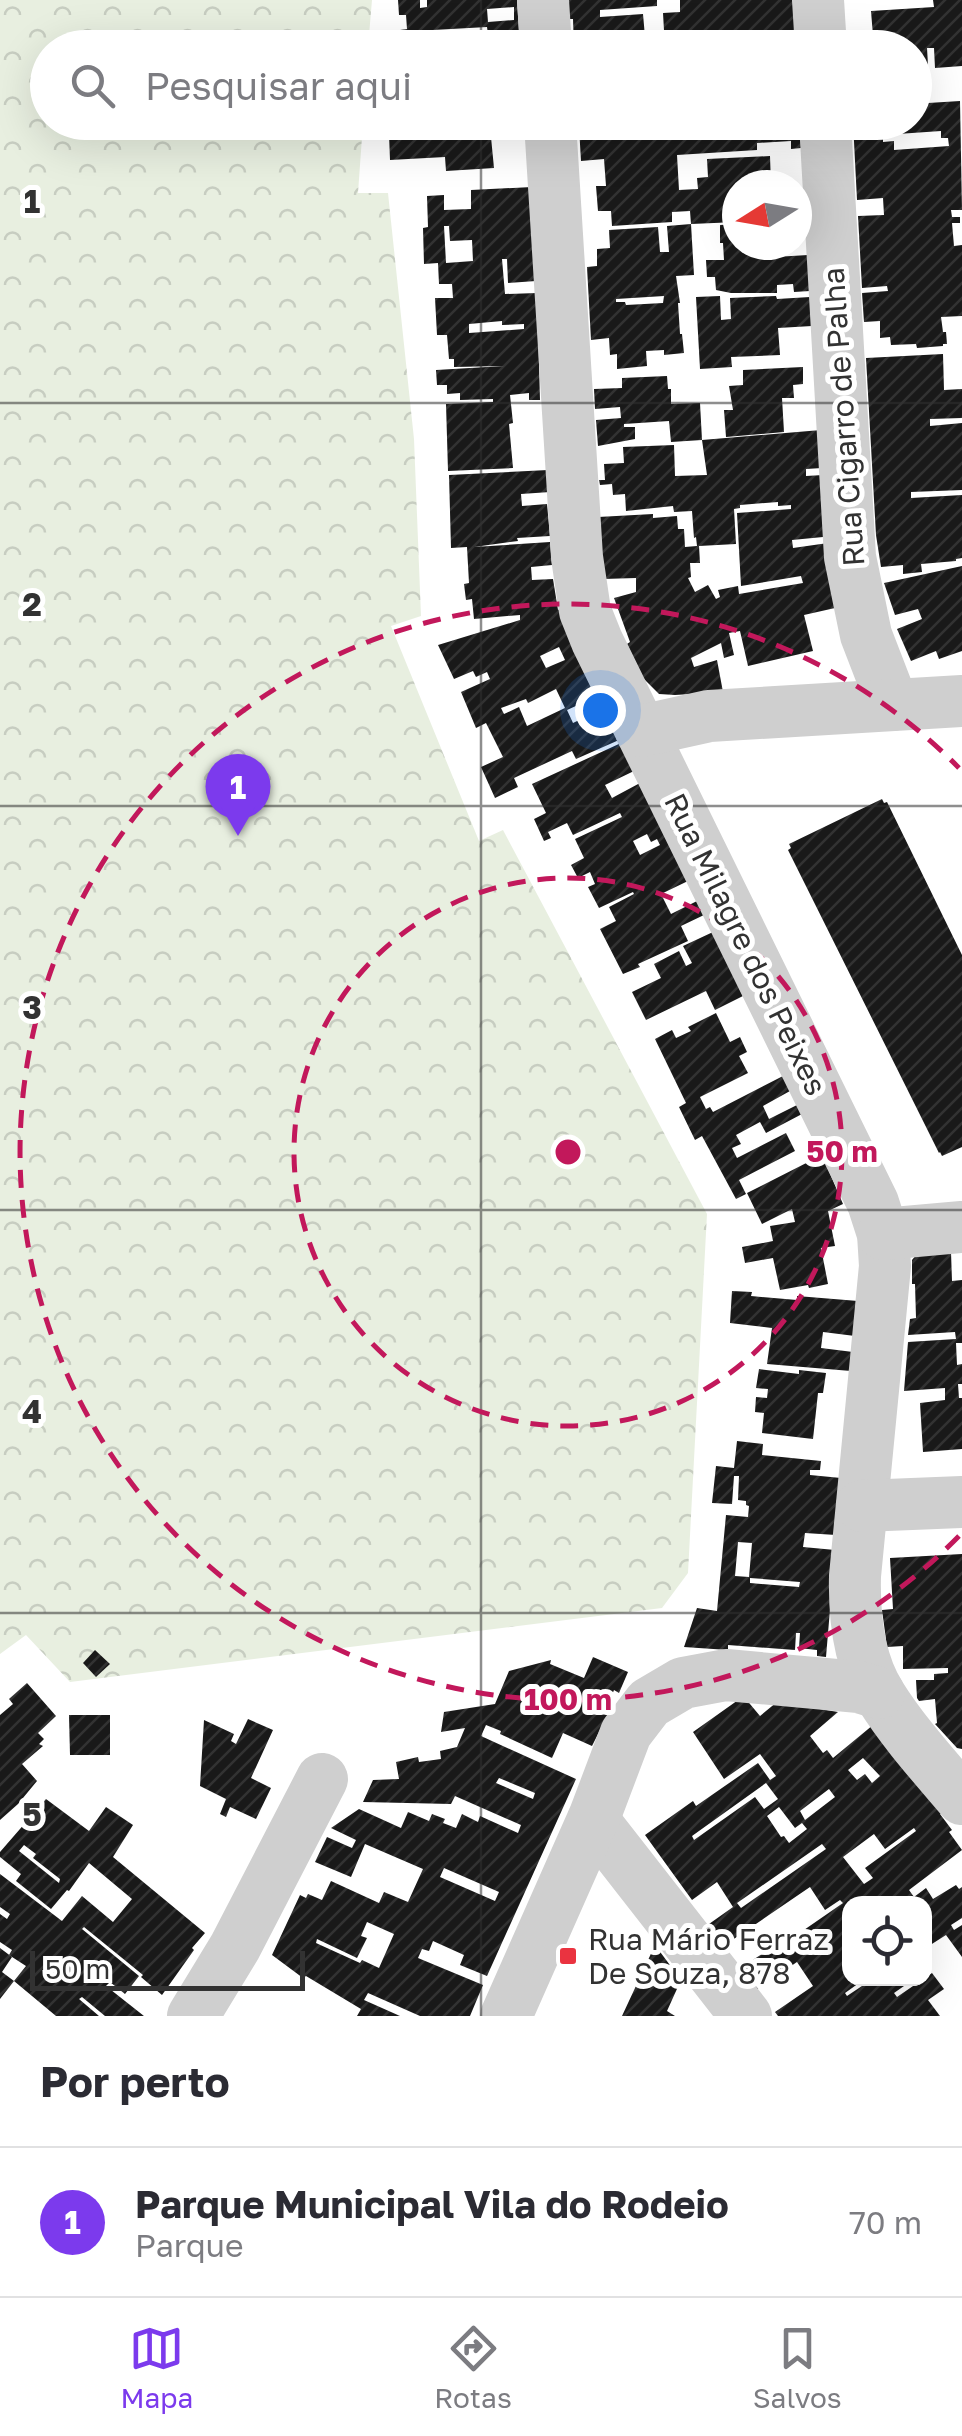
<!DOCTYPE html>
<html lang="pt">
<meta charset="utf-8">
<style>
body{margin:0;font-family:"Golos Text",sans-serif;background:#f2f2f3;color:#2b2b33}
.controls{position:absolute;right:30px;bottom:30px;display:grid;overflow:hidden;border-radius:20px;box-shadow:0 10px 40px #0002}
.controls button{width:90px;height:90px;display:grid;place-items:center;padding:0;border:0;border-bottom:2px solid #e1e1e2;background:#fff;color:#2b2b33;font:50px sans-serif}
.compass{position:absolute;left:722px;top:170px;width:90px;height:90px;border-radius:50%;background:#fff;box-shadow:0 10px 40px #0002;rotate:259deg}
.scale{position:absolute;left:30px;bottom:25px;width:275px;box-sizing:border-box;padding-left:10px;border:5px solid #323232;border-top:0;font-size:28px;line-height:35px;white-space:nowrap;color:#323232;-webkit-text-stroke:8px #fff;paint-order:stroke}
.you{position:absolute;left:600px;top:710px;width:35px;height:35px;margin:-25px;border:8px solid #fff;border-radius:50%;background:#1a73e8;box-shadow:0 0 0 15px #1a73e833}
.badge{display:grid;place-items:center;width:65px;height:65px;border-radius:50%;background:#7c3aed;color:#fff;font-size:32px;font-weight:700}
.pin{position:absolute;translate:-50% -82px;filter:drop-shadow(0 2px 5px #0008)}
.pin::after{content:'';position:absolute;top:52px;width:35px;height:30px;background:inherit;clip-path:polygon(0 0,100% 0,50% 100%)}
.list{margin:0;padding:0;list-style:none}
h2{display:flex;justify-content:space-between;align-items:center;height:130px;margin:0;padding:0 40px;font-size:42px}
h2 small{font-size:32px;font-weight:400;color:#7c7c81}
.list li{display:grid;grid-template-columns:65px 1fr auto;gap:30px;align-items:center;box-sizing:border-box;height:150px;padding:0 40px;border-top:2px solid #e1e1e2}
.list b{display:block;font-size:38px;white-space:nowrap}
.list p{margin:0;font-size:32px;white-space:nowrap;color:#7c7c81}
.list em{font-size:32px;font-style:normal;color:#7c7c81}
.icon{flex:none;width:55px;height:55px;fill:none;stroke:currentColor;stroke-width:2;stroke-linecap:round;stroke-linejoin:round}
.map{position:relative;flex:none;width:962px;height:2016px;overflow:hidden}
.search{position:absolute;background:#fff;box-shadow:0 10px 40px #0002;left:30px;right:30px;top:30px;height:110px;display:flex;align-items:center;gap:25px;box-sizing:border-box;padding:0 35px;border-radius:55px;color:#7c7c81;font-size:38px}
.sheet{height:280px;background:#fff}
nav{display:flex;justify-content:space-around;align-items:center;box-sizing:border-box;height:140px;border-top:2px solid #e1e1e2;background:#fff;font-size:28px;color:#7c7c81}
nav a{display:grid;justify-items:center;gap:5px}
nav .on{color:#7c3aed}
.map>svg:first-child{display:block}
.forest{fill:url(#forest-crowns)}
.building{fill:url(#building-hatch);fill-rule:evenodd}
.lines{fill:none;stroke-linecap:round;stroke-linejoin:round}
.minor{stroke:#cfcfcf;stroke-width:52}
.grid{fill:none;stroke:#323232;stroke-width:2.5;stroke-opacity:0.55}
.ring{fill:none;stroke:#c2185b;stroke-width:5;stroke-dasharray:18 12}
.poi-dot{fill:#ea3340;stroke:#fff;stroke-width:4}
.labels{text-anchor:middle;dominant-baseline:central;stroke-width:10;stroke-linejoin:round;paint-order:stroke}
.street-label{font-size:30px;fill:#323232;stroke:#fff}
.poi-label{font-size:30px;fill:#323232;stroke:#fff;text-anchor:start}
.grid-label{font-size:32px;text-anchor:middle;font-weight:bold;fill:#323232;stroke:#fff;stroke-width:10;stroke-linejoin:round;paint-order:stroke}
.centre{fill:#c2185b;stroke:#fff;stroke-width:5}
.ring-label{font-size:30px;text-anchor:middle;font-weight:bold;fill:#c2185b;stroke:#fff;stroke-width:10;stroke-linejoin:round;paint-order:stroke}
</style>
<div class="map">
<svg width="962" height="2016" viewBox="0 0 962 2016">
<defs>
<pattern id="forest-crowns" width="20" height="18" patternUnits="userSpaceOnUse" patternTransform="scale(2.5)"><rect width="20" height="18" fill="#e8efe0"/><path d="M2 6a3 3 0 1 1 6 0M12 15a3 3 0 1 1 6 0" fill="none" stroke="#c7cdc1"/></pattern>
<pattern id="building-hatch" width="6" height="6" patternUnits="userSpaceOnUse" patternTransform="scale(2.5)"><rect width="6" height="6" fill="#191919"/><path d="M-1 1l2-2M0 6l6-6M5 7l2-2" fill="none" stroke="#323232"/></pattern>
</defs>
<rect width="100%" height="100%" fill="#fff"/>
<path class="forest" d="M 0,0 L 372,0 L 368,47 L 48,48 L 48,122 L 363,123 L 358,193 L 388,193 L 414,439 L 421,616 L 391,626 L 479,841 L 503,830 L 707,1214 L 688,1573 L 662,1608 L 70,1682 L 26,1635 L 0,1654 Z"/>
<g class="building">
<path d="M 398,0 L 420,0 L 420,8 L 427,7 L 427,0 L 517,0 L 520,48 L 490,48 L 487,27 L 415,31 L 416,48 L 401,48 L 400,30 L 407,29 L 406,15 L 399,15 ZM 514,7 L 514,20 L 488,22 L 487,9 Z"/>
<path d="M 566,0 L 657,0 L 657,6 L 600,10 L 600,17 L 643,14 L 646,48 L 574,48 L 573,19 L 568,19 Z"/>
<path d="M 680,0 L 794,0 L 796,48 L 665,48 L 663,13 L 680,12 Z"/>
<path d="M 933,0 L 962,0 L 962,66 L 935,68 L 934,48 L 927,48 L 928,65 L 914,66 L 914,48 L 874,48 L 871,11 L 934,7 Z"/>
<path d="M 927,88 L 928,103 L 960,101 L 962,210 L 951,210 L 952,217 L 960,217 L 960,223 L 952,223 L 954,246 L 962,245 L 962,316 L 941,317 L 943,332 L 946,332 L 947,344 L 943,344 L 943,346 L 917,348 L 916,344 L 891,345 L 890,337 L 880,338 L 880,321 L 864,322 L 862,293 L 888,291 L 887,286 L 862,288 L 858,216 L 884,215 L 883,198 L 857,200 L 853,122 L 914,122 L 914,89 ZM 941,131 L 941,138 L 948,138 L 949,146 L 894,150 L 894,141 L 883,142 L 883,135 Z"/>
<path d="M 604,122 L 800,122 L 801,148 L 791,149 L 791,141 L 757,143 L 757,150 L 677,155 L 679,190 L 698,189 L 697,178 L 708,177 L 707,159 L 770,156 L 771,185 L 737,185 L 737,222 L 691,224 L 694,275 L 676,276 L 680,303 L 678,303 L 680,334 L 682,334 L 684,353 L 664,355 L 664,350 L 646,351 L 647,366 L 617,369 L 617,354 L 610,355 L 609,338 L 591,340 L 587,267 L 597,266 L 597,249 L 610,248 L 609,230 L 658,227 L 660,252 L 669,252 L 667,226 L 691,224 L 690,211 L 672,212 L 672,222 L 612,226 L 611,211 L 598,211 L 596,186 L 606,186 L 604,159 L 581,161 L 579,127 L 604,125 ZM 664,296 L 663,303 L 626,305 L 625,302 L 616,302 L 616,299 Z"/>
<path d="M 490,127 L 494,168 L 446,171 L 445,157 L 390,160 L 389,134 Z"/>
<path d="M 532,187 L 536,281 L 508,283 L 507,259 L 502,259 L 505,294 L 537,293 L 540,400 L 529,400 L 529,393 L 510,395 L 513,423 L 509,424 L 513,468 L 448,471 L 446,404 L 493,402 L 493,399 L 460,400 L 460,393 L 447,394 L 447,385 L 437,385 L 436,370 L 504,366 L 454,367 L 454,359 L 449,359 L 447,335 L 437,335 L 435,298 L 453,298 L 452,284 L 439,284 L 438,263 L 424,264 L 423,228 L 428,227 L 427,196 L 444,195 L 444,210 L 471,209 L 471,190 ZM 444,226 L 449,226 L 450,241 L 472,240 L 473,261 L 446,263 ZM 502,321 L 502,325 L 524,324 L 524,329 L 469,333 L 469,324 Z"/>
<path d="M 737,224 L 737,245 L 774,245 L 775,257 L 808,255 L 810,291 L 794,292 L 793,284 L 777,285 L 777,293 L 731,293 L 716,290 L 715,277 L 707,277 L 706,260 L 724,260 L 723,243 L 720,243 L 720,225 Z"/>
<path d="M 720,296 L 721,320 L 731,319 L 730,298 L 776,296 L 777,299 L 810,297 L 812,326 L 778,328 L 780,355 L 731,357 L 732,367 L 700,369 L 696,297 Z"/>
<path d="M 943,354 L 944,390 L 962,389 L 962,418 L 930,419 L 930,426 L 962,423 L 962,490 L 911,492 L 911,498 L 962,495 L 962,558 L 956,559 L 956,561 L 921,564 L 922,572 L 903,574 L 903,565 L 881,567 L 876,535 L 866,358 Z"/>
<path d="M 803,367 L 803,384 L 793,385 L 794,398 L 782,398 L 784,432 L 726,437 L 724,410 L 733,410 L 729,386 L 743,385 L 743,370 Z"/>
<path d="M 667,376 L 668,389 L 671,389 L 671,404 L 700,403 L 702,440 L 671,442 L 669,421 L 624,424 L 624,427 L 635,427 L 635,439 L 598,446 L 596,420 L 621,418 L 620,407 L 595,409 L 594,389 L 622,388 L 622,378 Z"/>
<path d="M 821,430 L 822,468 L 806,469 L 806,476 L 823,475 L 823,537 L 792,540 L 793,548 L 828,543 L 835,608 L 804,615 L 813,651 L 748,666 L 740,631 L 729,633 L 734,655 L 724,658 L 721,643 L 691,658 L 694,667 L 717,660 L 723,692 L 675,695 L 659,694 L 643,678 L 627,644 L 630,642 L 614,598 L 636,592 L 636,578 L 603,579 L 598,517 L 653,514 L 653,518 L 677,516 L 678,529 L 684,529 L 685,547 L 697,546 L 696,537 L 694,538 L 692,511 L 674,512 L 673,506 L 626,511 L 625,494 L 613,495 L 612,484 L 600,485 L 599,480 L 605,480 L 604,464 L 624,463 L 623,447 L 674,445 L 675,476 L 707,475 L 702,440 ZM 778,502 L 778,506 L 791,505 L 791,509 L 737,513 L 741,586 L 801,576 L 803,583 L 739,594 L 738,586 L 718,590 L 720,597 L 716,599 L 708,585 L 695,592 L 688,578 L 691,577 L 690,563 L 700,563 L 699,546 L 736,544 L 734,509 L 740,508 L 740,505 Z"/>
<path d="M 548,470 L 550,492 L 521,494 L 522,506 L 547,504 L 550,536 L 517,538 L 518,541 L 474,547 L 550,542 L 552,565 L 531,567 L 532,580 L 553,579 L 558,610 L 562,608 L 598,696 L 567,710 L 573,723 L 604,708 L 619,740 L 576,759 L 572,751 L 514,778 L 518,787 L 495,798 L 481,767 L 503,757 L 486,723 L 476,728 L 461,692 L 490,679 L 487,672 L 476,677 L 473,671 L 454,679 L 438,645 L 520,620 L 520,615 L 474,619 L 472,599 L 466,600 L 464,584 L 469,583 L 467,547 L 451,548 L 449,475 ZM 559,647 L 565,660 L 546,668 L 540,656 ZM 556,689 L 565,708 L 527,726 L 519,707 L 504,714 L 501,708 L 526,699 L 528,703 Z"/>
<path d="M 962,566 L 962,651 L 939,659 L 936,651 L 911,661 L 897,629 L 922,619 L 918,609 L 895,615 L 884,583 Z"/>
<path d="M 621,743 L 634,771 L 605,785 L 612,798 L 640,783 L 688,881 L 661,894 L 671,914 L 697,901 L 704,915 L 681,926 L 688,941 L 638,964 L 640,967 L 623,974 L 600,929 L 616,921 L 609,907 L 634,894 L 633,892 L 599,908 L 588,887 L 595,884 L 590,872 L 578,878 L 571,865 L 584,858 L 575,839 L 622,817 L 620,813 L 573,835 L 567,823 L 548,832 L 551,838 L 544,841 L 534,819 L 546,813 L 532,784 ZM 647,834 L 651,842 L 657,839 L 660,845 L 640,855 L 633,841 Z"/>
<path d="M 882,799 L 884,803 L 887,802 L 962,955 L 962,1147 L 942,1156 L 940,1152 L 939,1153 L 788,850 L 791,848 L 789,844 Z"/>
<path d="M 713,932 L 743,996 L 715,1010 L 706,991 L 646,1020 L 632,992 L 661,978 L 654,964 L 679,951 L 686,966 L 692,963 L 683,946 Z"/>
<path d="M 716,1013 L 730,1042 L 740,1037 L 747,1052 L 739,1056 L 748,1073 L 700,1097 L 706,1109 L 710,1107 L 713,1112 L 783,1076 L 790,1091 L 763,1106 L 769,1119 L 797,1105 L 802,1114 L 766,1133 L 760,1122 L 736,1135 L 741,1144 L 732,1148 L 737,1158 L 786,1133 L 795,1151 L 739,1180 L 746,1194 L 736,1199 L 702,1136 L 695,1140 L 679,1107 L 686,1103 L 655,1039 L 672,1030 L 676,1038 L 691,1031 L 688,1027 Z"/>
<path d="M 822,1155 L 843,1204 L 828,1211 L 835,1246 L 821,1248 L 828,1284 L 809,1288 L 808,1285 L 780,1290 L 773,1258 L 745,1263 L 742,1247 L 773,1241 L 770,1226 L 795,1222 L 792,1209 L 762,1224 L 747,1193 Z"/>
<path d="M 951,1252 L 952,1281 L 962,1280 L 962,1343 L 956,1343 L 957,1365 L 962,1364 L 962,1384 L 958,1384 L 959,1398 L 962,1398 L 962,1449 L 923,1452 L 920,1403 L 945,1400 L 945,1388 L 904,1391 L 908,1342 L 956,1339 L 955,1332 L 908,1335 L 910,1319 L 916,1318 L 915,1284 L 912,1284 L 912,1260 L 917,1254 Z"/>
<path d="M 732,1291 L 752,1292 L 751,1296 L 797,1300 L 797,1296 L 858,1301 L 855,1336 L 823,1332 L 821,1348 L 853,1352 L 851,1371 L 767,1364 L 772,1328 L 730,1323 Z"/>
<path d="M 759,1369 L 799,1374 L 799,1370 L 826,1373 L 823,1393 L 818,1393 L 813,1439 L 762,1433 L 764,1413 L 755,1412 L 756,1397 L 767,1398 L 768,1389 L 756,1388 Z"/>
<path d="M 737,1441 L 763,1444 L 762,1455 L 821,1461 L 820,1470 L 810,1470 L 810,1475 L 841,1478 L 836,1535 L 805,1533 L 803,1547 L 835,1550 L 826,1657 L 817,1656 L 817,1650 L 799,1648 L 800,1633 L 796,1633 L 795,1650 L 728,1645 L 728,1650 L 684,1647 L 697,1608 L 717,1611 L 726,1515 L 748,1517 L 749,1506 L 746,1505 L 746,1501 L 738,1500 L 739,1476 L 734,1476 L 732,1504 L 712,1503 L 716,1466 L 734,1468 ZM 738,1542 L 752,1543 L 749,1577 L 735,1576 ZM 750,1578 L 800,1582 L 799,1587 L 750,1583 Z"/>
<path d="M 962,1554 L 962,1749 L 957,1748 L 935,1724 L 937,1723 L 935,1699 L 919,1701 L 917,1698 L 916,1680 L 934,1680 L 934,1674 L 948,1673 L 948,1668 L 903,1669 L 903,1646 L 887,1647 L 882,1610 L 893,1609 L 890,1558 Z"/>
<path d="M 95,1650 L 110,1664 L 96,1677 L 83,1663 Z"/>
<path d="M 593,1657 L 628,1672 L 619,1693 L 614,1690 L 608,1705 L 601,1702 L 599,1709 L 609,1712 L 592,1746 L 563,1733 L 552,1758 L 500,1734 L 501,1731 L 486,1725 L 481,1736 L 576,1779 L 487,1976 L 460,1965 L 464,1955 L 433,1941 L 429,1951 L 422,1949 L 418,1958 L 483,1985 L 470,2016 L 420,2016 L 368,1993 L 364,2000 L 400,2016 L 357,2016 L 361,2009 L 306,1976 L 303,1978 L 272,1955 L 300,1895 L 306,1898 L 308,1894 L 322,1900 L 331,1881 L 379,1903 L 384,1892 L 408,1902 L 423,1869 L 365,1844 L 351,1877 L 315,1862 L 327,1837 L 352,1848 L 356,1840 L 331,1828 L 359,1809 L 401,1828 L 408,1812 L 429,1821 L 432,1814 L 445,1819 L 443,1823 L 456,1828 L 462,1814 L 478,1822 L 480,1816 L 518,1833 L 521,1825 L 455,1796 L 451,1804 L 363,1802 L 373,1780 L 399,1779 L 396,1762 L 418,1757 L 419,1762 L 441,1759 L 440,1751 L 457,1747 L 465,1728 L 441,1732 L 444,1712 L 495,1704 L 509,1671 L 551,1660 L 550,1664 L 584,1678 ZM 499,1778 L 535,1793 L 533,1799 L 496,1783 ZM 444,1868 L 499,1892 L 495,1901 L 440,1877 ZM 367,1922 L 394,1934 L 379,1968 L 362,1960 L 360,1963 L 316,1943 L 317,1939 L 357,1958 L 367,1938 L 361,1936 Z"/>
<path d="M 27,1683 L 56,1716 L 38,1733 L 44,1739 L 39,1744 L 43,1746 L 22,1764 L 37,1781 L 18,1804 L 0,1820 L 0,1715 L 13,1704 L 9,1699 Z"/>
<path d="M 741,1698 L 745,1698 L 760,1716 L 777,1702 L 838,1712 L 810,1736 L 823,1753 L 827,1750 L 833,1758 L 873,1725 L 943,1813 L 940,1814 L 952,1830 L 949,1832 L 962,1850 L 909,1890 L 914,1897 L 926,1888 L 933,1899 L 956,1885 L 959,1889 L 962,1887 L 962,1918 L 951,1925 L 954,1930 L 962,1925 L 962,1957 L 946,1935 L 924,1949 L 924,1904 L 850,1904 L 850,1978 L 866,1978 L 845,1993 L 847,1996 L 874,1978 L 900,1978 L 904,1986 L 894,1993 L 897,1997 L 932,1973 L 944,1989 L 928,2000 L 940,2016 L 778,2016 L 775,2012 L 813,1986 L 797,1962 L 757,1989 L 740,1968 L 773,1947 L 775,1950 L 843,1903 L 840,1900 L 825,1910 L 810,1887 L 725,1945 L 709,1924 L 733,1907 L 717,1882 L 692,1900 L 645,1835 L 693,1801 L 696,1806 L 758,1763 L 770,1780 L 776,1776 L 760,1754 L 724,1779 L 693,1732 ZM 863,1758 L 880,1776 L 872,1783 L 865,1774 L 857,1780 L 848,1770 ZM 766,1783 L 778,1799 L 764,1809 L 755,1797 L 694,1840 L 692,1836 ZM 829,1789 L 835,1797 L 805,1820 L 800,1811 ZM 779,1807 L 795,1828 L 802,1823 L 807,1829 L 789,1843 L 784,1836 L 781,1837 L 767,1816 ZM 914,1828 L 916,1831 L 865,1868 L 873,1878 L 864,1884 L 843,1857 L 874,1834 L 885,1849 ZM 822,1844 L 826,1849 L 741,1908 L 737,1903 Z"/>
<path d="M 69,1715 L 110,1715 L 110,1755 L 70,1755 Z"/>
<path d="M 248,1719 L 273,1730 L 251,1778 L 271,1788 L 256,1819 L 230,1807 L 226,1817 L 220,1814 L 226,1799 L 200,1786 L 204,1720 L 234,1734 L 231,1741 L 236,1744 Z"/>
<path d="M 46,1799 L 89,1831 L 106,1807 L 133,1825 L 113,1857 L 205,1933 L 192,1948 L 194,1950 L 162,1995 L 141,1977 L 143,1975 L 84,1927 L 82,1929 L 139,1976 L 125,1994 L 110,1982 L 106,1986 L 144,2016 L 105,2016 L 82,1997 L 79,1999 L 99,2016 L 56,2016 L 14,1981 L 26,1966 L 9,1955 L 12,1950 L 0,1942 L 0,1914 L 7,1919 L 10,1914 L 0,1907 L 0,1874 L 62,1921 L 82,1896 L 113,1922 L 132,1899 L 89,1863 L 69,1891 L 67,1890 L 51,1909 L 16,1881 L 21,1874 L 0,1857 L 0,1852 ZM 24,1845 L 36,1854 L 33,1858 L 60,1879 L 59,1883 L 19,1851 Z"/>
<path d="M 655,1945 L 681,1980 L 667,2011 L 675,2016 L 622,2016 Z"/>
<path d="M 0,1948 L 12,1957 L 2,1972 L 14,1981 L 0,1999 Z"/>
</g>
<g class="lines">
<g class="minor">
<path d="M 543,0 L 546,48"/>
<path d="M 818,0 L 821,48"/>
<path d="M 550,122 L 577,557 L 585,611 L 597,641 L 873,1203 L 883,1234 L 885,1266 L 855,1576 C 854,1616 858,1660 880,1695 C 903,1732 934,1766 962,1799"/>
<path d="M 825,122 L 850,557 L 866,635 L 893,705"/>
<path d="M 641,731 L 709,716 L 962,701"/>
<path d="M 883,1234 L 962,1227"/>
<path d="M 862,1506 L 962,1502"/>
<path d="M 593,1820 L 746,2016"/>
<path d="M 193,2016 L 235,1947 L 322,1779"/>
<path d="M 506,2016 L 595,1815 L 626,1733 L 649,1703 L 683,1683 L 726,1675 L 859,1687 L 879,1693"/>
</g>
</g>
<path class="grid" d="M 481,0 L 481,48M 481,122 L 481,2016M 0,403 L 962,403M 0,806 L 962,806M 0,1210 L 962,1210M 0,1613 L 962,1613"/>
<g class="ring">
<circle cx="568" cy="1152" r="274"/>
<path d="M959 1536A548 548 0 1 1 959 768"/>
</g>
<rect class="poi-dot" x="558" y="1946" width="20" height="20" rx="5"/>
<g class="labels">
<g class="street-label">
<text transform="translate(843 417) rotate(-94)">Rua Cigarro de Palha</text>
<text transform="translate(746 944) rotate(64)">Rua Milagre dos Peixes</text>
</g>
<g class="poi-label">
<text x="588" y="1939">Rua Mário Ferraz<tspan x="588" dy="34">De Souza, 878</tspan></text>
</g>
</g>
<g class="grid-label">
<text x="32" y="213">1</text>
<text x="32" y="616">2</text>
<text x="32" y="1019">3</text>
<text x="32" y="1423">4</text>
<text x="32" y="1826">5</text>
</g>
<circle cx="568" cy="1152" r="15" class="centre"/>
<g class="ring-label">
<text x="842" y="1162">50 m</text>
<text x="568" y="1710">100 m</text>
</g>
</svg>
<div class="controls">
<button><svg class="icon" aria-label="locate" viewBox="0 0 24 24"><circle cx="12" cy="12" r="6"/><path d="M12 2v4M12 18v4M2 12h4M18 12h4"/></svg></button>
</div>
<svg class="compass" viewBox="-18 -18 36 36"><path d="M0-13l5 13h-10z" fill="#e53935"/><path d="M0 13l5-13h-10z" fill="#7c7c81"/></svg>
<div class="scale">50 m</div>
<div class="you"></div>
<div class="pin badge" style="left:238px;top:836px">1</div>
<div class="search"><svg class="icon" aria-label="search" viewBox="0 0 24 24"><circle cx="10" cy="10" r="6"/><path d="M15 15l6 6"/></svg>Pesquisar aqui</div>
</div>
<section class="sheet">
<h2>Por perto<small></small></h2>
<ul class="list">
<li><span class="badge">1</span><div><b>Parque Municipal Vila do Rodeio</b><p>Parque</p></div><em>70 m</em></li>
</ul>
</section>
<nav>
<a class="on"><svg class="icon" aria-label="map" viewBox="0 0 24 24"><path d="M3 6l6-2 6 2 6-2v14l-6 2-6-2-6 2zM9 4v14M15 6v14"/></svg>Mapa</a>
<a><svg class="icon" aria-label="directions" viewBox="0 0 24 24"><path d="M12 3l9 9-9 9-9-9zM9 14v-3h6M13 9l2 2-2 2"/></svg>Rotas</a>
<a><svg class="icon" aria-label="saved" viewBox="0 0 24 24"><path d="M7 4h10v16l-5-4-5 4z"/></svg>Salvos</a>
</nav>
